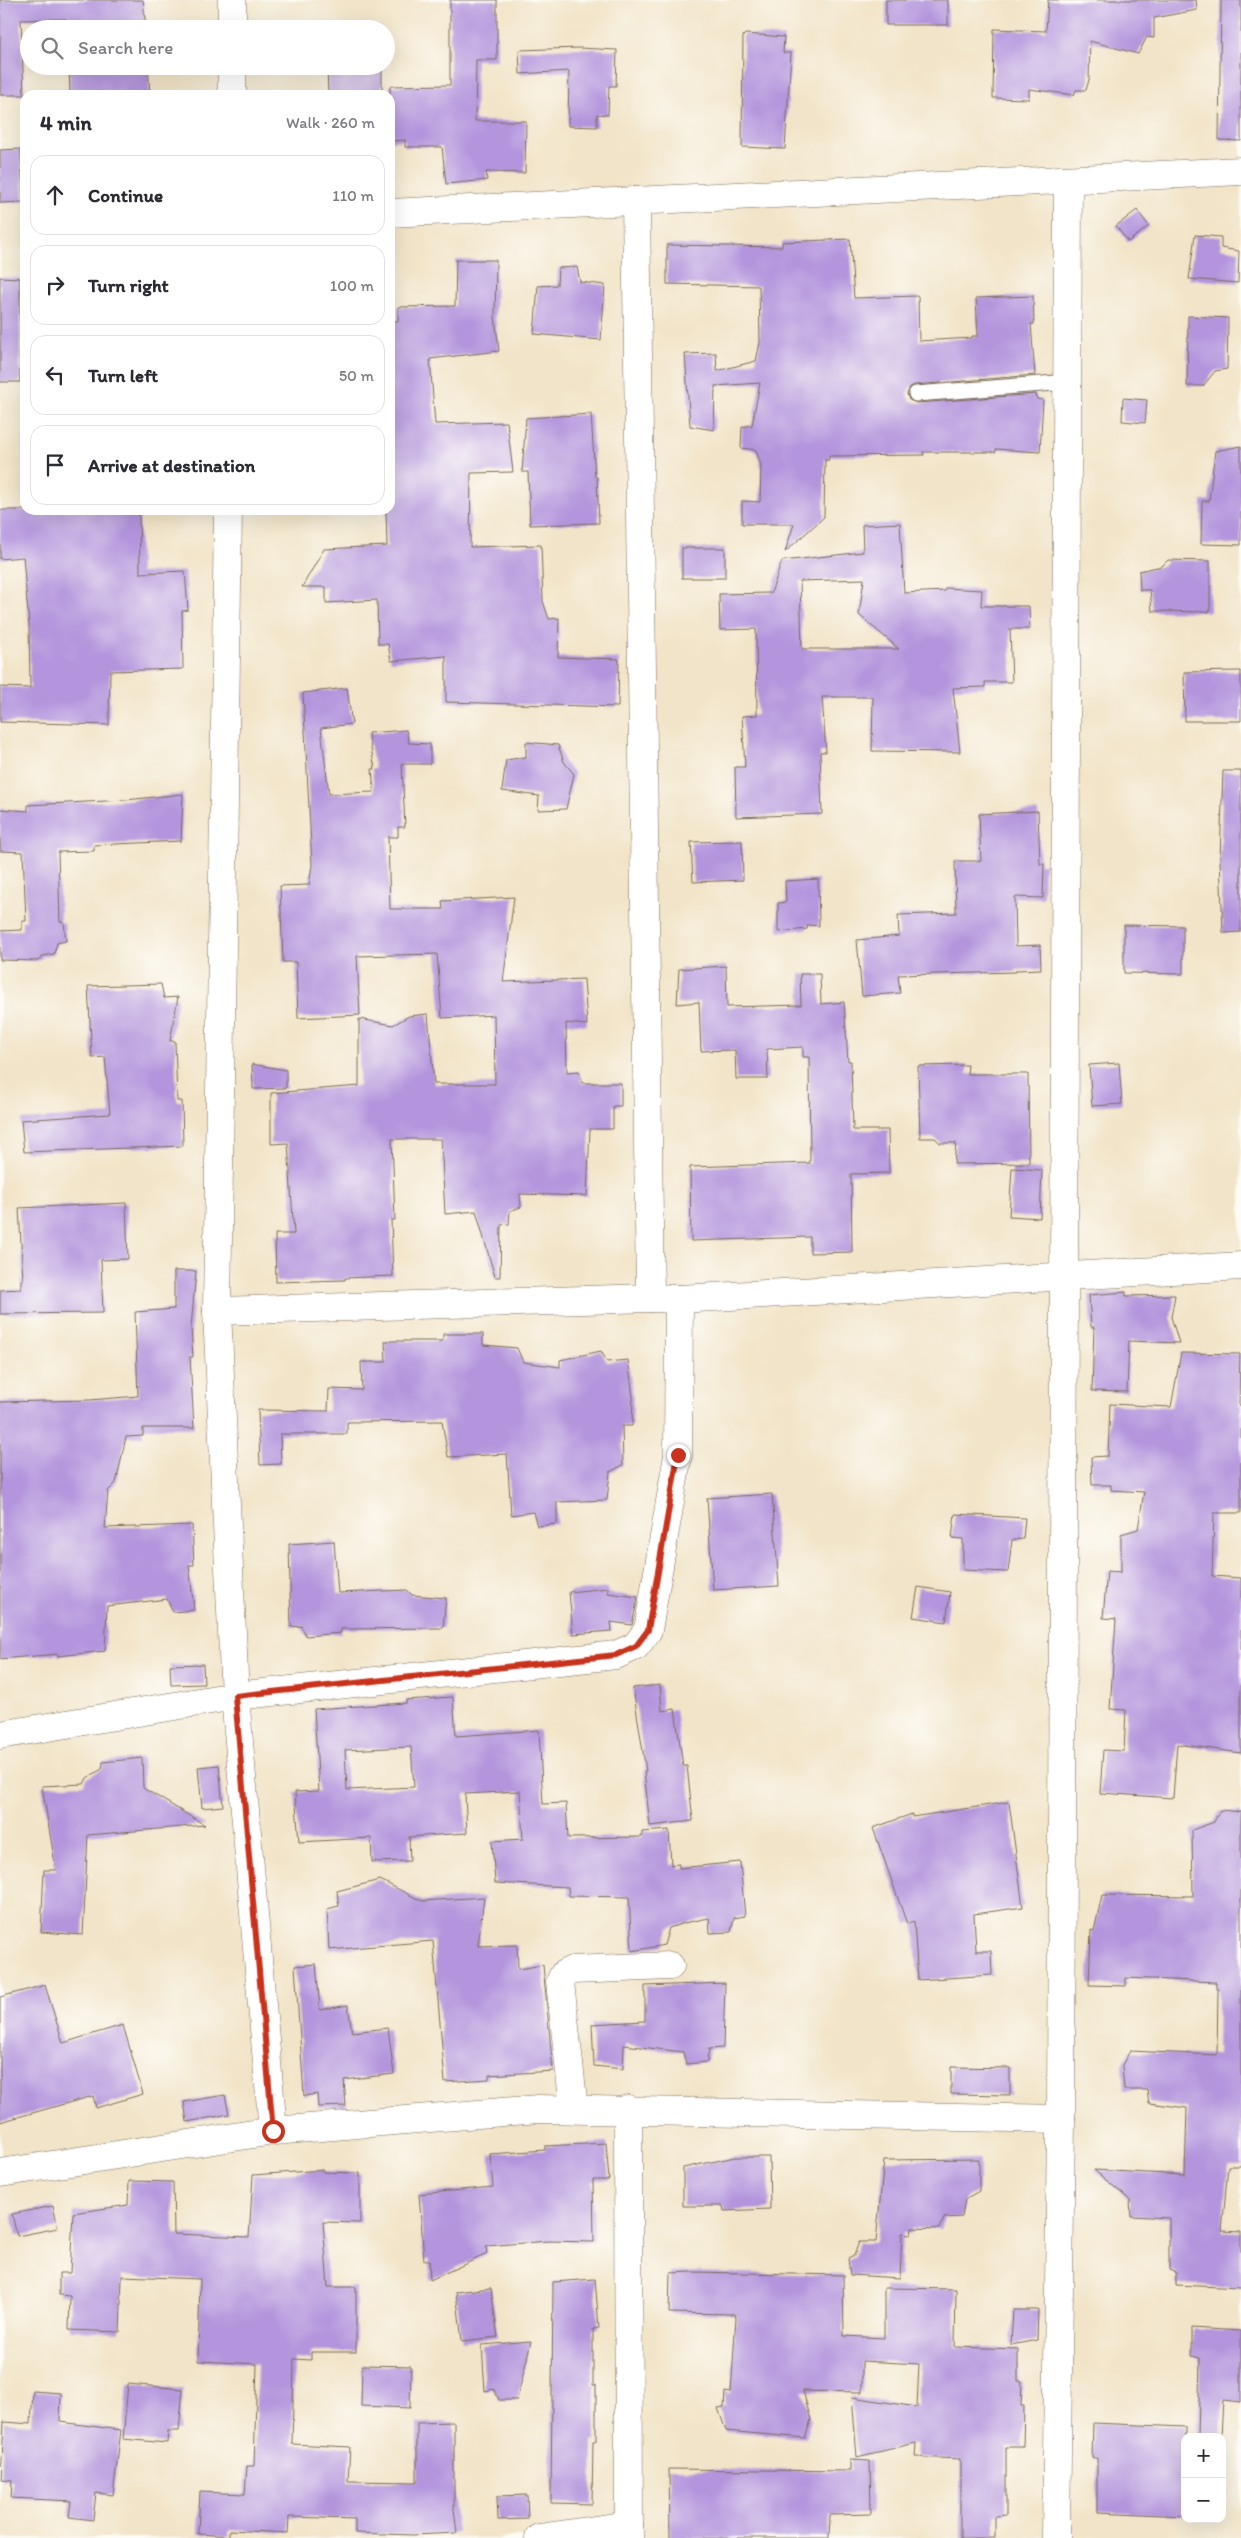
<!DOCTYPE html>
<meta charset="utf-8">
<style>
body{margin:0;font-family:Itim,sans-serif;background:#f7f7f7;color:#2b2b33}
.controls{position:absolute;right:15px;bottom:15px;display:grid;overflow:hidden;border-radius:10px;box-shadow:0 5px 20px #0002}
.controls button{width:45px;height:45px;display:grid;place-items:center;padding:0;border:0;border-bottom:1px solid #e1e1e2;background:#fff;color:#2b2b33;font:25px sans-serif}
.stop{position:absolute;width:15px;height:15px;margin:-11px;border:4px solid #c8321e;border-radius:50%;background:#fff}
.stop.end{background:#c8321e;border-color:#fff;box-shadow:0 1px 5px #0008}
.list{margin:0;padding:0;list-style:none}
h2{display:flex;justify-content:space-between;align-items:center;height:65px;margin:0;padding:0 20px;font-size:21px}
h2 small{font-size:16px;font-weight:400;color:#7c7c81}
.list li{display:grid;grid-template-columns:32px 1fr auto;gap:15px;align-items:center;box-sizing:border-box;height:80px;margin:0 10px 10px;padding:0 10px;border:1px solid #e1e1e2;border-radius:15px}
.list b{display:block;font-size:19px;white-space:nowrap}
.list em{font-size:16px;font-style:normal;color:#7c7c81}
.icon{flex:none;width:28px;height:28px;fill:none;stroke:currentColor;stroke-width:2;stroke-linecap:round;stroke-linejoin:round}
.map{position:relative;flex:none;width:1241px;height:2538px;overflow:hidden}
.search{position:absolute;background:#fff;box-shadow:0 5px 20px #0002;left:20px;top:20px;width:375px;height:55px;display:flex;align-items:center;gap:12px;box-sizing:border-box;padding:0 18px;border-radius:28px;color:#7c7c81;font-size:19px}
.panel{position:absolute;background:#fff;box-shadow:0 5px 20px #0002;left:20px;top:90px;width:375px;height:425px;border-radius:15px}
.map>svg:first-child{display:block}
.building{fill:#b394dd;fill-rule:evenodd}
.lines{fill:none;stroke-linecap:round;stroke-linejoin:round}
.service-casing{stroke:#7b6b5a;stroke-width:17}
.minor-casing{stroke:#7b6b5a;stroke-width:29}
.service{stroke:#fff;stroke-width:15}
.minor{stroke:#fff;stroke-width:28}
.route{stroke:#c8321e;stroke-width:6}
</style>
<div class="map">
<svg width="1241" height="2538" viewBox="0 0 1241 2538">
<rect width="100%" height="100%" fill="#fdfcf7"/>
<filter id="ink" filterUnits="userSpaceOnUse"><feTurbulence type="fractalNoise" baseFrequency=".02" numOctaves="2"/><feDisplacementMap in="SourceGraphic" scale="10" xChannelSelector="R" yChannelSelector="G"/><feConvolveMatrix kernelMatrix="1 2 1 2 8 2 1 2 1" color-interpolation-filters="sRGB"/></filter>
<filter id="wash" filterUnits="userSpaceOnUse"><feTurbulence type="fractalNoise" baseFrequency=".0096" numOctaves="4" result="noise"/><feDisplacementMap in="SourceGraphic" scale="20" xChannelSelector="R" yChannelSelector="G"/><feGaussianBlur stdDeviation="1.12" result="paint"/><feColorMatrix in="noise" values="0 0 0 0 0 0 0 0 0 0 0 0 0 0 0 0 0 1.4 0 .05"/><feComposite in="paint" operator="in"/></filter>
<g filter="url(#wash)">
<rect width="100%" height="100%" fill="#f2e4c8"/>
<g id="blocks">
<g class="building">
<path d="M 0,0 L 143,0 L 146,29 L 66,29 L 66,19 L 21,20 L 24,95 L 0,95 Z"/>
<path d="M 450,0 L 497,0 L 497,60 L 476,60 L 475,121 L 526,121 L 525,173 L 486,172 L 487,180 L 446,184 L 442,147 L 405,147 L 405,140 L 390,141 L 390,86 L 450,85 Z"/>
<rect x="886" y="0" width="62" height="25"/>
<path d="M 1048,0 L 1196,0 L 1197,10 L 1154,18 L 1154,38 L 1147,37 L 1138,54 L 1090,41 L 1089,80 L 1086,90 L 1076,90 L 1074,95 L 1029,89 L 1029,99 L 993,98 L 994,29 L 1046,31 Z"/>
<path d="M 1221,0 L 1241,0 L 1241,141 L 1219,140 Z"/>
<path d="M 745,34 L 784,37 L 783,53 L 791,53 L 785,149 L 742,147 L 743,36 Z"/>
<path d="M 579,48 L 617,50 L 616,86 L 609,86 L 608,115 L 597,114 L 597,127 L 568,126 L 569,71 L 520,74 L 519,50 Z"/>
<path d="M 69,66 L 148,66 L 150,95 L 70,95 Z"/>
<path d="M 327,66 L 382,66 L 382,95 L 328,95 Z"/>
<path d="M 21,149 L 23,202 L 0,203 L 0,150 Z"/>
<path d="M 1137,210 L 1149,226 L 1128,242 L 1116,226 Z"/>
<path d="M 1195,235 L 1221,237 L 1221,248 L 1239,251 L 1238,283 L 1189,279 Z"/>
<path d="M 850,239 L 854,298 L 918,296 L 919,341 L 972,338 L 972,336 L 978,336 L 976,298 L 1033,296 L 1034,324 L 1031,324 L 1035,375 L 915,385 L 910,387 L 907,394 L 909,400 L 917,403 L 1036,394 L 1037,399 L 1043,400 L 1040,452 L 996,449 L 996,452 L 923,452 L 924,455 L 829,456 L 829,460 L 825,460 L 824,517 L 785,552 L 794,524 L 742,524 L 742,501 L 760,502 L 761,466 L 756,450 L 741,448 L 742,427 L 752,425 L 760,383 L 715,386 L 714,430 L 690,426 L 685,354 L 716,353 L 717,371 L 756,361 L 760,342 L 759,286 L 667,284 L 667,245 L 782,247 L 782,242 Z"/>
<path d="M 456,260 L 496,260 L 495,317 L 499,351 L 430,359 L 435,424 L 507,422 L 513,472 L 471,473 L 470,547 L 541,545 L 543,601 L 549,619 L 559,618 L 558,657 L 619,659 L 618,707 L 446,702 L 446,656 L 391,661 L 388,644 L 378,644 L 377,600 L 326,603 L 326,587 L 302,587 L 324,549 L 387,546 L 386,510 L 390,510 L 390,321 L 398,321 L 398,307 L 455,306 Z"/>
<path d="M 577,267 L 580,282 L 605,285 L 601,340 L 534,334 L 538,286 L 557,285 L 558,268 Z"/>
<path d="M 0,277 L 20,278 L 20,382 L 0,382 Z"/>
<path d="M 1188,316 L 1228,318 L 1227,369 L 1215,371 L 1203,386 L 1187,386 Z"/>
<path d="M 1123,398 L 1147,400 L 1145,423 L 1122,421 Z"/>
<path d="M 591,414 L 595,477 L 597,477 L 599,523 L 530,525 L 528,472 L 522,472 L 526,418 Z"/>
<path d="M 1241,446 L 1241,545 L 1201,544 L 1202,501 L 1209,501 L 1215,451 Z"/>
<path d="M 0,510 L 139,510 L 140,573 L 185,571 L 188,610 L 182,611 L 183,669 L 110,671 L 109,725 L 0,722 L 0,687 L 30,688 L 29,625 L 23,557 L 0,559 Z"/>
<path d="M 900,523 L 904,593 L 945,591 L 945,588 L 982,590 L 981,606 L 1029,606 L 1030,629 L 1010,629 L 1012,682 L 985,682 L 985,687 L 953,688 L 960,752 L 872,751 L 873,697 L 822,697 L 826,752 L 820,752 L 822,814 L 736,817 L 735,767 L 745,767 L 742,716 L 757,715 L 756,629 L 720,630 L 719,594 L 771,593 L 782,561 L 863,552 L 862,525 ZM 864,579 L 859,615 L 899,649 L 802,649 L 800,581 Z"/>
<rect x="682" y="548" width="43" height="30"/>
<path d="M 1168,560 L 1210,561 L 1210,612 L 1152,611 L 1150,590 L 1140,590 L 1139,571 L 1162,566 Z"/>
<path d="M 1241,671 L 1241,721 L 1185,721 L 1184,672 Z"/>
<path d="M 347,688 L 352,724 L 321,728 L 329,794 L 374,792 L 372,769 L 375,769 L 368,733 L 406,730 L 409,743 L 430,744 L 430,764 L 402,764 L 405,827 L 398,827 L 398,837 L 388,837 L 390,909 L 443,909 L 442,901 L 514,897 L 503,982 L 584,979 L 587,1025 L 566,1023 L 567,1072 L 579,1071 L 582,1083 L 621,1083 L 621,1106 L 613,1106 L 613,1129 L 590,1129 L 587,1196 L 520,1194 L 521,1207 L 510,1211 L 509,1224 L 501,1225 L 500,1277 L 495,1277 L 476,1211 L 445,1214 L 441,1139 L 392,1139 L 395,1220 L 391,1220 L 393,1276 L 345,1278 L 345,1280 L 276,1282 L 275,1234 L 294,1234 L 288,1143 L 271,1144 L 271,1093 L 359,1086 L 359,1019 L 393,1025 L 409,1016 L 428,1014 L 434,1084 L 495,1084 L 494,1015 L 442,1018 L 437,954 L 357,956 L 360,1015 L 298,1018 L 296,962 L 283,962 L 280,886 L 309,885 L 312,865 L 303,693 Z"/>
<path d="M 526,742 L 558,745 L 564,762 L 574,774 L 566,809 L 538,810 L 539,796 L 502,791 L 506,760 L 526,757 Z"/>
<path d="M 1223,771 L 1241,771 L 1241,932 L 1223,933 L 1220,859 Z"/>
<path d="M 183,794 L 181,841 L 94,845 L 94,851 L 58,852 L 60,922 L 64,922 L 66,941 L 57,943 L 54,954 L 43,956 L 38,961 L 0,960 L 0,931 L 22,930 L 22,921 L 26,921 L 23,852 L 0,851 L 0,809 L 28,811 L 28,805 L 126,800 Z"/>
<path d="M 1038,811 L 1040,864 L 1044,864 L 1043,898 L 1015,897 L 1016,946 L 1040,945 L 1041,969 L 1016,970 L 1016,972 L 898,975 L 900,993 L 862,996 L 857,940 L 899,936 L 898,915 L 956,913 L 955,861 L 981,861 L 979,814 Z"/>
<path d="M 742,841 L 743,880 L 693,882 L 691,842 Z"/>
<path d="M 818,879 L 819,926 L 808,925 L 807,929 L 778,932 L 778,903 L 786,902 L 785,881 Z"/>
<path d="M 1124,925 L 1183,926 L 1183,974 L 1124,973 Z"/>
<path d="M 726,966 L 727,1007 L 801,1005 L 800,974 L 820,974 L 821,1004 L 844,1002 L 848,1061 L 851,1061 L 853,1130 L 888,1130 L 889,1173 L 851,1174 L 852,1252 L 810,1253 L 810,1237 L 691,1241 L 690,1167 L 810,1163 L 809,1057 L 803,1057 L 803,1047 L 767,1049 L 768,1079 L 736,1079 L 735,1050 L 701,1051 L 699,1002 L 677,1004 L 679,969 Z"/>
<path d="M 161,984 L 164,998 L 178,997 L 170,1041 L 175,1041 L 177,1101 L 182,1101 L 183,1146 L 24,1152 L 21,1120 L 110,1114 L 105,1057 L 92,1058 L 88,986 Z"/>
<path d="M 1119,1063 L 1122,1104 L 1092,1106 L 1089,1065 Z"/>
<path d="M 252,1064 L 286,1070 L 286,1088 L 253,1089 Z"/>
<path d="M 968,1065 L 967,1074 L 1028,1074 L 1029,1163 L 954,1164 L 956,1143 L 940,1143 L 935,1138 L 920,1138 L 918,1066 Z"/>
<path d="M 1012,1168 L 1042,1170 L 1040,1218 L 1009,1216 Z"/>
<path d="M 126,1203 L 128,1259 L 101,1260 L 103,1313 L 0,1314 L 0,1290 L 21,1289 L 21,1280 L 23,1280 L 19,1208 Z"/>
<path d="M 174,1271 L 196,1271 L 191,1328 L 193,1357 L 190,1357 L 194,1428 L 143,1428 L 143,1436 L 126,1437 L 116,1483 L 108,1491 L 105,1528 L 192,1525 L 194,1565 L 189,1565 L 194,1610 L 173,1612 L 167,1599 L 107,1606 L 105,1651 L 58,1656 L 58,1654 L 0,1659 L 0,1402 L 90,1400 L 138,1396 L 135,1312 L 174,1309 Z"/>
<path d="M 1126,1292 L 1126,1296 L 1175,1295 L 1171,1317 L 1179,1343 L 1129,1341 L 1127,1392 L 1092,1391 L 1094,1327 L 1091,1327 L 1089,1295 Z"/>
<path d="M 443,1334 L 483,1334 L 483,1345 L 517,1348 L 523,1362 L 560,1367 L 560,1360 L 601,1351 L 607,1362 L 628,1360 L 633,1397 L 632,1426 L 622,1426 L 623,1465 L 610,1472 L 607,1500 L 557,1502 L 557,1524 L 537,1526 L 533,1512 L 511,1515 L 507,1454 L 448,1457 L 442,1421 L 347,1422 L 347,1434 L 280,1434 L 281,1464 L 260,1465 L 258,1410 L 328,1411 L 329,1389 L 362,1390 L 361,1362 L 386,1362 L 385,1341 L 443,1341 Z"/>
<path d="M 1181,1353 L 1240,1354 L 1239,1405 L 1241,1405 L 1241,1513 L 1214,1513 L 1212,1576 L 1241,1578 L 1241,1753 L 1177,1744 L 1173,1798 L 1100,1793 L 1103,1750 L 1124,1751 L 1126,1710 L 1110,1709 L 1116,1619 L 1103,1618 L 1107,1571 L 1121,1572 L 1121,1534 L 1138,1529 L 1144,1492 L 1111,1490 L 1111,1485 L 1092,1485 L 1091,1457 L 1108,1456 L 1110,1404 L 1171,1407 Z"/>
<path d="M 772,1494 L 779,1586 L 713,1590 L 707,1498 Z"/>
<path d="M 955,1514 L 1025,1518 L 1023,1539 L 1012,1540 L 1008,1572 L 963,1570 L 963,1539 L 952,1538 Z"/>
<path d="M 334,1541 L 338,1593 L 407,1590 L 412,1595 L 446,1598 L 443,1628 L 341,1629 L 341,1633 L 306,1636 L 301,1626 L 291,1627 L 289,1544 Z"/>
<path d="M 918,1587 L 950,1592 L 946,1622 L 913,1617 Z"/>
<path d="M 608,1588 L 608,1593 L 638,1597 L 632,1625 L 611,1622 L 612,1631 L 573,1634 L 569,1592 Z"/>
<path d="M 203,1664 L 204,1684 L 171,1685 L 170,1665 Z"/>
<path d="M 660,1685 L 662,1711 L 675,1709 L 683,1766 L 687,1766 L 693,1821 L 650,1826 L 644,1771 L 646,1771 L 633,1688 Z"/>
<path d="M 453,1697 L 456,1736 L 539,1730 L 543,1804 L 566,1803 L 568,1838 L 642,1837 L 642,1832 L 669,1830 L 671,1865 L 679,1864 L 679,1868 L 740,1862 L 745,1916 L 734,1918 L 731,1932 L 710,1933 L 709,1918 L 684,1923 L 669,1928 L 664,1945 L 632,1951 L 629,1897 L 569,1896 L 568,1887 L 495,1883 L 492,1841 L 523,1839 L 520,1791 L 465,1794 L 467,1833 L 409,1837 L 410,1861 L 372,1862 L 371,1838 L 299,1842 L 295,1792 L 319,1791 L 314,1709 L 406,1703 L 406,1700 ZM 411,1747 L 414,1787 L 347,1790 L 345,1750 Z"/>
<path d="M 142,1758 L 143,1788 L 205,1825 L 88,1835 L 83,1935 L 41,1932 L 44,1870 L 56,1870 L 42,1786 L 84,1784 L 87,1778 L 102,1769 L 103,1762 Z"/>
<path d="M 219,1765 L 223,1806 L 202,1808 L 198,1767 Z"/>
<path d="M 1009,1802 L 1023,1907 L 974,1914 L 976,1951 L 991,1951 L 992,1975 L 918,1980 L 914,1922 L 907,1924 L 873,1828 L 912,1814 L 912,1817 Z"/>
<path d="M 1220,1810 L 1241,1812 L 1241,2166 L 1228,2166 L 1222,2231 L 1241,2232 L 1241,2288 L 1176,2285 L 1176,2273 L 1169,2270 L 1169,2218 L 1131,2216 L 1130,2200 L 1094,2170 L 1185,2175 L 1187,2108 L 1149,2103 L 1147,2090 L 1124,2090 L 1122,2065 L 1130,2051 L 1217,2055 L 1218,1989 L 1216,1989 L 1216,1982 L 1126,1978 L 1126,1986 L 1089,1985 L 1091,1930 L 1094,1931 L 1102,1895 L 1193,1896 L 1192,1830 L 1214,1822 Z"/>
<path d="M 380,1880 L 422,1901 L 484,1897 L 478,1946 L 517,1945 L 518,1969 L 543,1965 L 553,2071 L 489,2075 L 489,2079 L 445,2082 L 433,1941 L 329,1950 L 327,1909 L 339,1906 L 337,1891 Z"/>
<path d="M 316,1964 L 320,2010 L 348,2005 L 352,2032 L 388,2028 L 394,2074 L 344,2080 L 346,2106 L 318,2107 L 317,2094 L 304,2096 L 295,1966 Z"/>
<path d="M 725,1983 L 723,2048 L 709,2049 L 707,2062 L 686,2064 L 683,2052 L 624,2045 L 623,2069 L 594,2066 L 592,2024 L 645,2021 L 645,1986 Z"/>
<path d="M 45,1985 L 63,2043 L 123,2025 L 143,2094 L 96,2108 L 93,2096 L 0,2122 L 0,1997 Z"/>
<path d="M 951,2067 L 1010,2068 L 1010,2095 L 951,2094 Z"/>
<path d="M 225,2095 L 229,2114 L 187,2122 L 184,2102 Z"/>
<path d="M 606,2143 L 609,2180 L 593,2180 L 594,2242 L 548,2241 L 486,2246 L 487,2254 L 430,2280 L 429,2260 L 424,2260 L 419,2194 L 493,2187 L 490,2154 L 545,2150 L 545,2146 Z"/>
<path d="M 735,2157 L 769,2157 L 770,2209 L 724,2211 L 723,2206 L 683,2206 L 683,2168 Z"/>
<path d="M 979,2159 L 979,2191 L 965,2199 L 962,2217 L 944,2218 L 940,2229 L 912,2228 L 911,2234 L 902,2233 L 900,2278 L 850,2275 L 848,2259 L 854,2256 L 859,2242 L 876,2242 L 884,2160 Z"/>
<path d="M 323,2170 L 323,2172 L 360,2173 L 360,2223 L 323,2222 L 328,2287 L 356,2287 L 356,2352 L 311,2352 L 311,2360 L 294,2359 L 292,2444 L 350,2447 L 348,2481 L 417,2482 L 417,2423 L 454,2422 L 454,2509 L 457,2533 L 413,2535 L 355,2533 L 355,2519 L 289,2517 L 288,2533 L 229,2530 L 229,2536 L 198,2534 L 200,2492 L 245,2494 L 247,2466 L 254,2466 L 257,2364 L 198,2361 L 200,2279 L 122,2276 L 120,2332 L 69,2330 L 70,2296 L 59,2295 L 59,2273 L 70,2273 L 73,2213 L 128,2205 L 129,2181 L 173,2182 L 174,2234 L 249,2237 L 253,2175 Z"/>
<path d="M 53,2206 L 58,2228 L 17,2236 L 12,2214 Z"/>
<path d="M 692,2272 L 843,2275 L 844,2336 L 884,2338 L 884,2288 L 956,2289 L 955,2347 L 1018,2349 L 1018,2381 L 1022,2381 L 1021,2406 L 1024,2406 L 1023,2447 L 1006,2447 L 1006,2515 L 995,2516 L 995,2538 L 960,2538 L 960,2459 L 915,2457 L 916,2443 L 857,2457 L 852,2397 L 917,2407 L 919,2364 L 862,2361 L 862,2392 L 803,2391 L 811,2420 L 805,2438 L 726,2431 L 718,2408 L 724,2407 L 725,2392 L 731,2393 L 736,2317 L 735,2314 L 669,2313 L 670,2273 Z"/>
<path d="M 595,2279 L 599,2328 L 593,2329 L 593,2385 L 596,2385 L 596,2441 L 593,2441 L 592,2504 L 551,2503 L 553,2282 Z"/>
<path d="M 491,2288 L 498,2337 L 462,2341 L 456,2292 Z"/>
<path d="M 1013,2310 L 1038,2310 L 1037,2340 L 1011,2345 Z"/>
<path d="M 1192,2328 L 1241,2331 L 1241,2402 L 1223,2400 L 1221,2437 L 1198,2437 L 1200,2358 L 1192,2356 Z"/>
<path d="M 531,2341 L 517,2400 L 499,2400 L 494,2389 L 485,2391 L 482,2345 Z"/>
<path d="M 362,2365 L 411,2366 L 410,2408 L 361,2406 Z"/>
<path d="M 128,2384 L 183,2389 L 179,2431 L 168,2431 L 167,2443 L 123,2439 Z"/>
<path d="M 33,2391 L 61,2393 L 60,2422 L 121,2430 L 113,2495 L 96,2493 L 93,2520 L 69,2517 L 71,2501 L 11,2498 L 12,2480 L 1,2479 L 4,2422 L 31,2424 Z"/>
<path d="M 1093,2423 L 1185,2427 L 1185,2516 L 1097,2512 L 1097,2458 L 1092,2458 Z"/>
<path d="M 850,2460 L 870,2461 L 871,2514 L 830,2515 L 829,2538 L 670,2538 L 669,2469 L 850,2471 Z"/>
<path d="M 527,2495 L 528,2519 L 498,2520 L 497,2496 Z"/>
</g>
</g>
</g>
<g filter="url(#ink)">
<use href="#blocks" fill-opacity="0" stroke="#7b6b5a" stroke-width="1"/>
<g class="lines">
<g class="service-casing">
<path id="service" d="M 916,394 L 1068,382"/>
</g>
<g class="minor-casing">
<g id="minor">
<path d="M 232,29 L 232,0"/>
<path d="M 232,95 L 232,66"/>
<path d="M 636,201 L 650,1298"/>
<path d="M 390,213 L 1241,171"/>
<path d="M 228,510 L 217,1311 L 235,1696 L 273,2131"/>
<path d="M 217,1311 L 650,1298 L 679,1299 L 1241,1266"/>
<path d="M 0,1735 L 235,1696 L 616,1655 L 636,1646 L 648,1630 L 678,1455 L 679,1299"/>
<path d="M 574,2109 L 560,1982 L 564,1974 L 572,1970 L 670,1966"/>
<path d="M 628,2109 L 629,2538"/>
<path d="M 0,2173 L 273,2131 L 539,2109 L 1061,2119"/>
<path d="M 539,2538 L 629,2525"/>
<path d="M 1056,2538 L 1061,2119 L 1068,180"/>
</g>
</g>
<use href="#service" class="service"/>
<use href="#minor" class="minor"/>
</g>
</g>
<g class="lines" filter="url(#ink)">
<path class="route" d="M 273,2131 L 235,1696 L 616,1655 L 636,1646 L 648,1630 L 678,1455"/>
</g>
</svg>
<div class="controls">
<button>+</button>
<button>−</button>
</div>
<div class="stop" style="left:273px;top:2131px"></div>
<div class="stop end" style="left:678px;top:1455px"></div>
<div class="search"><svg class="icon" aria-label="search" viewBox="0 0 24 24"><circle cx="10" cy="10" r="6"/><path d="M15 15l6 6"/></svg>Search here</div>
<section class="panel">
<h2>4 min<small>Walk · 260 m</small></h2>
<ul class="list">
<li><svg class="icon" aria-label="ahead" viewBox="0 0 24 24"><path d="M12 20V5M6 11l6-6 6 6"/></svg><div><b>Continue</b></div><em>110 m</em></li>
<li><svg class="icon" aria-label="right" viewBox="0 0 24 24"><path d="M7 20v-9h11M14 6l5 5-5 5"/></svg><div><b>Turn right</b></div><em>100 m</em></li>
<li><svg class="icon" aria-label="left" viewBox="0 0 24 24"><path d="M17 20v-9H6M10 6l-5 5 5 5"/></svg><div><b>Turn left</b></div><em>50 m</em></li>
<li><svg class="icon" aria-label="arrive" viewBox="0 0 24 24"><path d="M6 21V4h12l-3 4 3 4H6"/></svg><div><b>Arrive at destination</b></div></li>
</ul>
</section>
</div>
